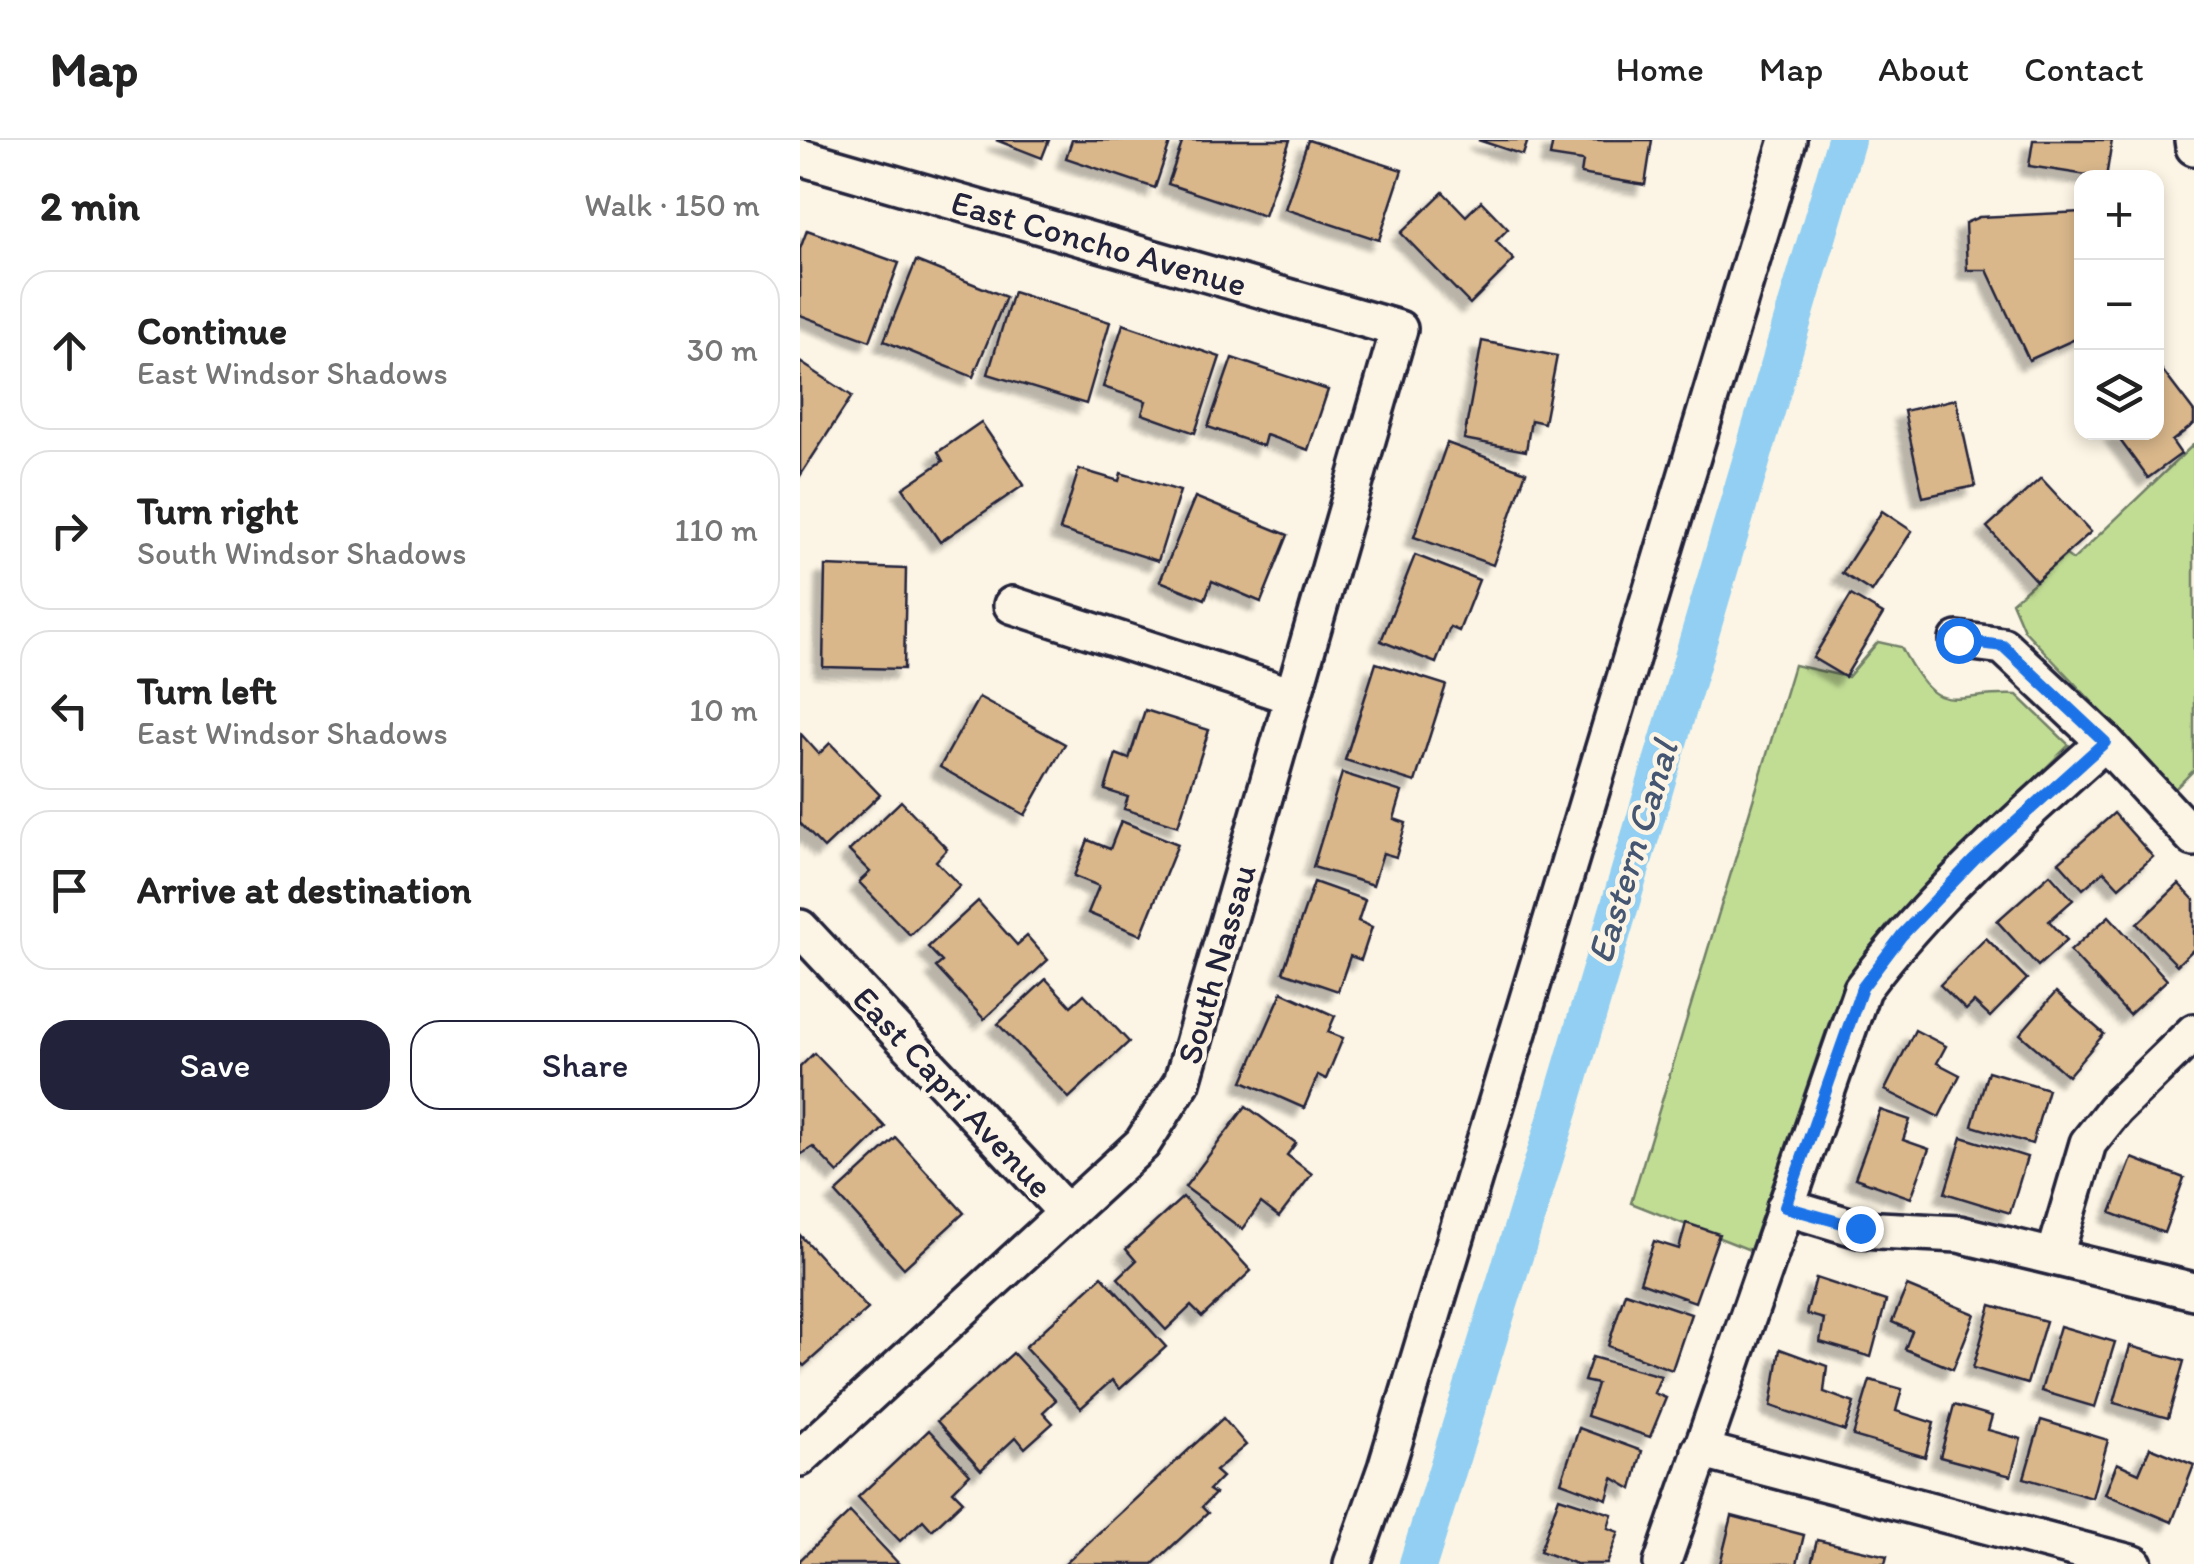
<!DOCTYPE html>
<meta charset="utf-8">
<style>
body{margin:0;font-family:Itim,sans-serif;background:#f6f6f6;color:#222}
.controls{position:absolute;right:30px;top:30px;display:grid;overflow:hidden;border-radius:20px;box-shadow:0 5px 15px #0003}
.controls button{width:90px;height:90px;display:grid;place-items:center;padding:0;border:0;border-bottom:2px solid #e0e0e0;background:#fff;color:#222;font:50px sans-serif}
.stop{position:absolute;width:30px;height:30px;margin:-22px;border:8px solid #1a73e8;border-radius:50%;background:#fff}
.stop.end{background:#1a73e8;border-color:#fff;box-shadow:0 2px 10px #0008}
.list{margin:0;padding:0;list-style:none}
h2{display:flex;justify-content:space-between;align-items:center;height:130px;margin:0;padding:0 40px;font-size:42px}
h2 small{font-size:32px;font-weight:400;color:#767676}
.list li{display:grid;grid-template-columns:65px 1fr auto;gap:30px;align-items:center;box-sizing:border-box;height:160px;margin:0 20px 20px;padding:0 20px;border:2px solid #e0e0e0;border-radius:30px}
.list b{display:block;font-size:38px;white-space:nowrap}
.list p{margin:0;font-size:32px;white-space:nowrap;color:#767676}
.list em{font-size:32px;font-style:normal;color:#767676}
.actions{display:flex;gap:20px;padding:30px 40px}
.actions a{flex:1;padding:22px 0;border:2px solid #22223b;border-radius:30px;text-align:center;font-size:35px;color:#22223b}
.actions .main{background:#22223b;color:#fff}
.icon{flex:none;width:55px;height:55px;fill:none;stroke:currentColor;stroke-width:2;stroke-linecap:round;stroke-linejoin:round}
.map{position:relative;flex:none;width:1394px;height:1424px;overflow:hidden}
header{display:flex;align-items:center;gap:60px;box-sizing:border-box;height:140px;padding:0 50px;background:#fff;border-bottom:2px solid #e0e0e0}
header strong{font-size:48px}
nav{display:flex;gap:55px;margin-inline-start:auto;font-size:35px}
main{display:flex}
aside{flex:1;background:#fff}
.map>svg:first-child{display:block}
.green{fill:#c1dd94;stroke:#728068;stroke-width:2.5}
.lines{fill:none;stroke-linecap:round;stroke-linejoin:round}
.canal{stroke:#92cff2;stroke-width:38}
.building{fill:#d9b78b;stroke:#22223b;stroke-width:2.5;filter:url(#shadow)}
.minor-casing{stroke:#22223b;stroke-width:42}
.minor{stroke:#fcf5e5;stroke-width:35}
.route{stroke:#1a73e8;stroke-width:12}
.labels{text-anchor:middle;dominant-baseline:central;stroke-width:9;stroke-linejoin:round;paint-order:stroke}
.street-label{font-size:35px;fill:#22223b;stroke:#fcf5e5}
.water-label{font-size:38px;font-style:italic;fill:#445672;stroke:#fcf5e5}
</style>
<header>
<strong>Map</strong>
<nav><a>Home</a><a>Map</a><a>About</a><a>Contact</a></nav>
</header>
<main>
<aside>
<h2>2 min<small>Walk · 150 m</small></h2>
<ul class="list">
<li><svg class="icon" aria-label="ahead" viewBox="0 0 24 24"><path d="M12 20V5M6 11l6-6 6 6"/></svg><div><b>Continue</b><p>East Windsor Shadows</p></div><em>30 m</em></li>
<li><svg class="icon" aria-label="right" viewBox="0 0 24 24"><path d="M7 20v-9h11M14 6l5 5-5 5"/></svg><div><b>Turn right</b><p>South Windsor Shadows</p></div><em>110 m</em></li>
<li><svg class="icon" aria-label="left" viewBox="0 0 24 24"><path d="M17 20v-9H6M10 6l-5 5 5 5"/></svg><div><b>Turn left</b><p>East Windsor Shadows</p></div><em>10 m</em></li>
<li><svg class="icon" aria-label="arrive" viewBox="0 0 24 24"><path d="M6 21V4h12l-3 4 3 4H6"/></svg><div><b>Arrive at destination</b></div></li>
</ul>
<div class="actions"><a class="main">Save</a><a>Share</a></div>
</aside>
<div class="map">
<svg width="1394" height="1424" viewBox="0 0 1394 1424">
<defs>
<filter id="shadow"><feDropShadow dx="-9" dy="9" stdDeviation="2.5" flood-color="#0004"/></filter>
</defs>
<rect width="100%" height="100%" fill="#fcf5e5"/>
<filter id="ink" filterUnits="userSpaceOnUse"><feTurbulence type="fractalNoise" baseFrequency=".01" numOctaves="2"/><feDisplacementMap in="SourceGraphic" scale="20" xChannelSelector="R" yChannelSelector="G"/><feConvolveMatrix kernelMatrix="1 2 1 2 8 2 1 2 1" color-interpolation-filters="sRGB"/></filter>
<g filter="url(#ink)">
<g class="green">
<path d="M 1394,304 L 1394,630 L 1375,649 L 1224,490 L 1212,462 L 1266,415 L 1273,420 Z"/>
<path d="M 1078,502 L 1101,507 C 1141,583 1149,552 1217,555 L 1269,605 L 1088,784 L 1034,868 L 950,1110 L 831,1063 L 994,525 L 1048,537 Z"/>
</g>
<g class="lines">
<path class="canal" d="M 618,1424 L 760,968 L 1046,0"/>
</g>
<g class="building">
<path d="M 196,0 L 249,0 L 242,18 Z"/>
<path d="M 272,0 L 371,0 L 355,48 L 266,18 Z"/>
<path d="M 383,0 L 490,0 L 464,76 L 368,44 Z"/>
<path d="M 508,0 L 602,30 L 579,100 L 485,69 Z"/>
<path d="M 678,0 L 728,0 L 723,15 Z"/>
<path d="M 753,0 L 852,0 L 845,45 L 781,34 L 783,21 L 750,16 Z"/>
<path d="M 1233,0 L 1312,0 L 1306,38 L 1229,26 Z"/>
<path d="M 643,52 L 666,76 L 681,61 L 708,89 L 696,101 L 714,120 L 670,164 L 601,93 Z"/>
<path d="M 1282,72 L 1282,196 L 1229,220 L 1187,130 L 1167,130 L 1165,83 L 1179,77 Z"/>
<path d="M 7,90 L 99,123 L 70,201 L 0,175 L 0,109 Z"/>
<path d="M 116,121 L 206,157 L 173,237 L 84,201 Z"/>
<path d="M 213,152 L 310,182 L 286,264 L 188,234 Z"/>
<path d="M 323,184 L 420,217 L 395,293 L 342,274 L 346,261 L 303,247 Z"/>
<path d="M 682,201 L 757,216 L 744,283 L 731,280 L 726,311 L 664,299 Z"/>
<path d="M 432,218 L 528,250 L 508,310 L 466,295 L 463,306 L 408,287 Z"/>
<path d="M 0,222 L 52,256 L 0,336 Z"/>
<path d="M 1356,222 L 1394,272 L 1394,284 L 1372,301 L 1381,314 L 1348,338 L 1314,292 L 1356,292 Z"/>
<path d="M 1156,259 L 1175,346 L 1123,357 L 1104,271 Z"/>
<path d="M 181,282 L 224,345 L 140,402 L 103,348 L 143,321 L 138,312 Z"/>
<path d="M 647,303 L 726,332 L 693,425 L 614,397 Z"/>
<path d="M 279,329 L 319,341 L 321,333 L 380,351 L 358,421 L 260,390 Z"/>
<path d="M 1241,338 L 1291,392 L 1236,441 L 1187,387 Z"/>
<path d="M 395,357 L 488,395 L 461,462 L 412,441 L 405,459 L 360,441 Z"/>
<path d="M 1082,371 L 1112,391 L 1072,452 L 1042,433 Z"/>
<path d="M 615,415 L 679,440 L 659,491 L 650,487 L 636,523 L 581,501 Z"/>
<path d="M 25,426 L 106,429 L 104,529 L 23,527 Z"/>
<path d="M 1051,455 L 1083,474 L 1045,537 L 1013,518 Z"/>
<path d="M 576,523 L 646,545 L 615,642 L 545,620 Z"/>
<path d="M 179,557 L 265,604 L 225,675 L 140,627 Z"/>
<path d="M 345,570 L 409,590 L 378,686 L 324,669 L 328,657 L 305,650 L 316,614 L 329,619 Z"/>
<path d="M 1,594 L 19,614 L 30,603 L 80,655 L 24,708 L 0,683 Z"/>
<path d="M 542,633 L 602,652 L 594,679 L 606,683 L 596,717 L 583,713 L 573,745 L 513,727 Z"/>
<path d="M 101,661 L 147,709 L 136,721 L 160,746 L 110,795 L 59,742 L 70,732 L 49,711 Z"/>
<path d="M 1314,673 L 1353,717 L 1319,747 L 1304,731 L 1283,749 L 1259,722 Z"/>
<path d="M 321,681 L 378,704 L 341,795 L 288,773 L 299,746 L 274,736 L 288,700 L 310,709 Z"/>
<path d="M 1250,734 L 1273,760 L 1249,781 L 1267,800 L 1238,826 L 1197,781 Z"/>
<path d="M 514,742 L 565,760 L 558,781 L 572,787 L 561,820 L 550,816 L 538,851 L 483,832 Z"/>
<path d="M 1379,744 L 1394,760 L 1394,809 L 1377,825 L 1337,784 Z"/>
<path d="M 178,761 L 217,805 L 227,796 L 248,820 L 184,879 L 136,827 L 142,822 L 128,807 Z"/>
<path d="M 1309,776 L 1367,840 L 1329,875 L 1270,811 Z"/>
<path d="M 1186,798 L 1227,839 L 1190,877 L 1174,862 L 1166,870 L 1140,845 Z"/>
<path d="M 246,839 L 271,866 L 284,854 L 329,902 L 269,958 L 198,884 Z"/>
<path d="M 482,852 L 535,876 L 528,892 L 543,898 L 526,939 L 518,935 L 504,968 L 443,941 Z"/>
<path d="M 1256,852 L 1304,894 L 1268,936 L 1220,894 Z"/>
<path d="M 1115,890 L 1146,906 L 1137,923 L 1160,935 L 1139,977 L 1085,950 Z"/>
<path d="M 14,913 L 85,987 L 38,1033 L 13,1007 L 0,1015 L 0,927 Z"/>
<path d="M 1188,931 L 1248,949 L 1232,1004 L 1172,986 Z"/>
<path d="M 446,966 L 496,1003 L 487,1015 L 512,1034 L 479,1077 L 461,1063 L 442,1089 L 385,1047 Z"/>
<path d="M 1080,970 L 1110,980 L 1103,1000 L 1129,1009 L 1111,1058 L 1055,1038 Z"/>
<path d="M 1162,997 L 1227,1017 L 1210,1073 L 1145,1053 Z"/>
<path d="M 96,998 L 164,1073 L 104,1128 L 36,1053 Z"/>
<path d="M 1332,1018 L 1384,1038 L 1364,1093 L 1311,1073 Z"/>
<path d="M 383,1057 L 451,1131 L 402,1177 L 391,1166 L 366,1190 L 318,1138 L 336,1121 L 326,1109 Z"/>
<path d="M 886,1083 L 919,1094 L 895,1162 L 840,1142 L 854,1101 L 879,1109 Z"/>
<path d="M 0,1095 L 68,1169 L 4,1226 L 0,1222 Z"/>
<path d="M 302,1136 L 366,1207 L 320,1249 L 312,1240 L 281,1268 L 225,1207 Z"/>
<path d="M 1016,1138 L 1086,1161 L 1071,1217 L 1020,1202 L 1024,1179 L 1006,1174 Z"/>
<path d="M 1107,1146 L 1175,1174 L 1153,1229 L 1105,1209 L 1112,1191 L 1092,1182 Z"/>
<path d="M 825,1152 L 891,1174 L 872,1230 L 808,1206 Z"/>
<path d="M 1191,1165 L 1246,1181 L 1227,1244 L 1173,1228 Z"/>
<path d="M 1260,1186 L 1315,1202 L 1295,1267 L 1241,1251 Z"/>
<path d="M 1330,1206 L 1384,1221 L 1368,1278 L 1314,1263 Z"/>
<path d="M 980,1209 L 1027,1226 L 1024,1252 L 1054,1263 L 1045,1291 L 971,1266 Z"/>
<path d="M 213,1213 L 256,1260 L 243,1272 L 253,1283 L 225,1308 L 216,1297 L 181,1330 L 137,1281 Z"/>
<path d="M 792,1217 L 861,1236 L 854,1253 L 866,1258 L 850,1297 L 787,1276 L 797,1244 L 784,1241 Z"/>
<path d="M 1070,1240 L 1102,1249 L 1096,1271 L 1134,1283 L 1125,1317 L 1053,1296 Z"/>
<path d="M 1154,1265 L 1192,1276 L 1188,1290 L 1221,1299 L 1211,1336 L 1140,1317 Z"/>
<path d="M 423,1278 L 446,1305 L 415,1331 L 422,1337 L 409,1350 L 415,1354 L 402,1367 L 408,1373 L 353,1424 L 265,1424 Z"/>
<path d="M 1241,1280 L 1308,1300 L 1292,1358 L 1224,1338 Z"/>
<path d="M 779,1288 L 842,1311 L 832,1349 L 813,1338 L 807,1359 L 761,1342 Z"/>
<path d="M 129,1290 L 170,1334 L 153,1351 L 163,1361 L 132,1390 L 123,1380 L 100,1401 L 58,1357 Z"/>
<path d="M 1350,1307 L 1394,1325 L 1372,1382 L 1305,1354 L 1317,1323 L 1339,1333 Z"/>
<path d="M 759,1357 L 812,1374 L 808,1388 L 819,1392 L 807,1424 L 776,1424 L 740,1411 Z"/>
<path d="M 50,1372 L 99,1424 L 0,1424 L 0,1420 Z"/>
<path d="M 932,1376 L 1004,1395 L 997,1424 L 920,1424 Z"/>
<path d="M 1017,1400 L 1087,1416 L 1085,1424 L 1011,1424 Z"/>
</g>
<g class="lines">
<g class="minor-casing">
<g id="minor">
<path d="M 1393,0 L 1394,7"/>
<path d="M 0,17 L 599,189 L 382,942 L 342,1004 L 0,1318"/>
<path d="M 212,465 L 492,556"/>
<path d="M 1158,500 L 1203,506 L 1305,602 L 1394,698"/>
<path d="M 0,788 L 266,1072"/>
<path d="M 985,1067 L 1059,1089 L 1159,1094 L 1394,1151"/>
<path d="M 1255,1115 L 1288,1003 L 1315,969 L 1394,892"/>
<path d="M 900,1310 L 1334,1424"/>
<path d="M 552,1424 L 586,1328 L 988,0"/>
<path d="M 862,1424 L 1062,849 C 1132,755 1218,680 1305,602"/>
</g>
</g>
<use href="#minor" class="minor"/>
</g>
</g>
<g class="lines" filter="url(#ink)">
<path class="route" d="M 1060,1088 L 985,1067 L 1062,848 L 1102,795 L 1174,720 L 1305,602 L 1203,506 L 1158,500"/>
</g>
<g class="labels">
<g class="street-label">
<text transform="translate(299 103) rotate(16)">East Concho Avenue</text>
<text transform="translate(416 824) rotate(-74)">South Nassau</text>
<text transform="translate(153 952) rotate(47)">East Capri Avenue</text>
</g>
<g class="water-label">
<text transform="translate(832 712) rotate(-73)">Eastern Canal</text>
</g>
</g>
</svg>
<div class="controls">
<button>+</button>
<button>−</button>
<button><svg class="icon" aria-label="layers" viewBox="0 0 24 24"><path d="M12 4l9 5-9 5-9-5zM3 14l9 5 9-5"/></svg></button>
</div>
<div class="stop" style="left:1158px;top:500px"></div>
<div class="stop end" style="left:1060px;top:1088px"></div>
</div>
</main>
